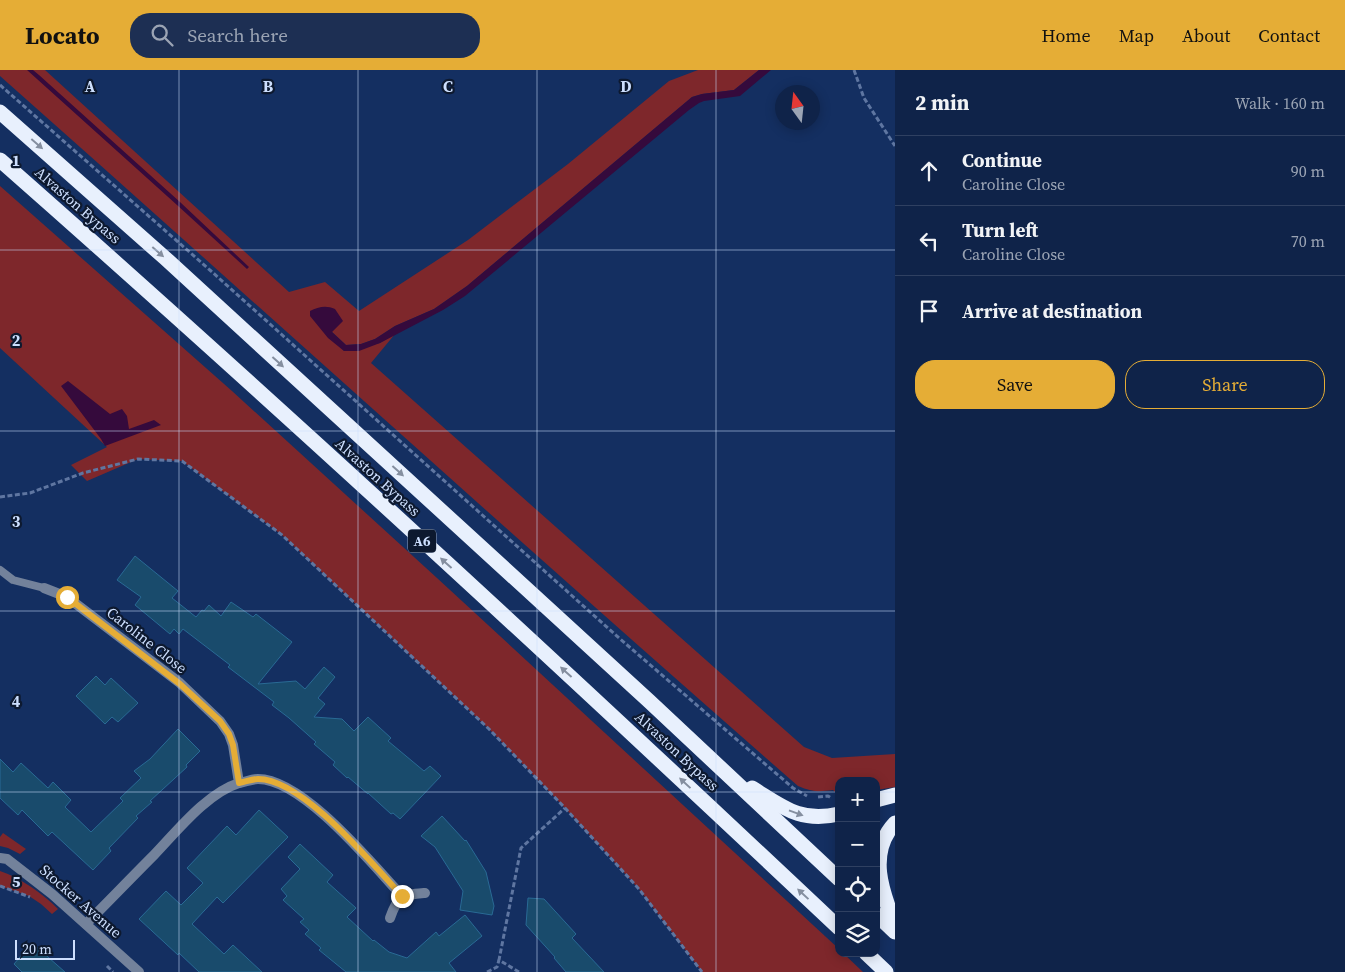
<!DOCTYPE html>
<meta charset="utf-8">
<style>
body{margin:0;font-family:"Source Serif 4",serif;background:#1d2f53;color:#f1f3f6}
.controls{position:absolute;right:15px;bottom:15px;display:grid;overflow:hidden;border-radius:10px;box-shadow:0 2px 12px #0003}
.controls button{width:45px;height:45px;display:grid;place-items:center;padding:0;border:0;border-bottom:1px solid #2f4061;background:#0f2349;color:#f1f3f6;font:25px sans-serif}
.compass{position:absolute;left:775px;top:15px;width:45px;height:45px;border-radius:50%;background:#0f2349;box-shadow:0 2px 12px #0003;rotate:345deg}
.scale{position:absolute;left:15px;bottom:12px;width:60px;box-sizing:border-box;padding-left:5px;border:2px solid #cddffe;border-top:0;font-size:14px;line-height:18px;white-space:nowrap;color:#cddffe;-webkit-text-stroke:4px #0d192f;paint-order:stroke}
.stop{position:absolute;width:15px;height:15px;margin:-11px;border:4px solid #e5ad36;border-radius:50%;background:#fff}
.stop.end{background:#e5ad36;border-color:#fff;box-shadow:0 1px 5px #0008}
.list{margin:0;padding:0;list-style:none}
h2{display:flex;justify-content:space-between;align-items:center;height:65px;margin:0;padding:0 20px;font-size:21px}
h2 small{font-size:16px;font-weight:400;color:#9ba4b4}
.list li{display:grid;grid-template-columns:32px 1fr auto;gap:15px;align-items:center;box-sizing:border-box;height:70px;padding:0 20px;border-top:1px solid #2f4061}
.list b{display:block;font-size:19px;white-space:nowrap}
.list p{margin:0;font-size:16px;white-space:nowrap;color:#9ba4b4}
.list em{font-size:16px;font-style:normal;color:#9ba4b4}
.actions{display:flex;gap:10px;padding:15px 20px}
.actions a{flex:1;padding:11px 0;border:1px solid #e5ad36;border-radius:20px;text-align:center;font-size:18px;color:#e5ad36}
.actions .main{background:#e5ad36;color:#111}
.icon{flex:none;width:28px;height:28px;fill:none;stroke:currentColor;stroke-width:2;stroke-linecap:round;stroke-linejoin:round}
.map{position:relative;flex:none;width:895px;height:902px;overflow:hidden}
header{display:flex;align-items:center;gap:30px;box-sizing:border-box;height:70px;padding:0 25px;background:#e5ad36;color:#111}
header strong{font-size:24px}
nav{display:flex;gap:28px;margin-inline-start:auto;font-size:18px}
.search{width:350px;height:45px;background:#1d2f53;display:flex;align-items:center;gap:12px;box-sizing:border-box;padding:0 18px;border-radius:20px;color:#9ba4b4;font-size:19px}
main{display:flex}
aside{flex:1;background:#0f2349}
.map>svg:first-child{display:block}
.green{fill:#7e272b}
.water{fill:#350a3c}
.building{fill:#194b6c;stroke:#296a95}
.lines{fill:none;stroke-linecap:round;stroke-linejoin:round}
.path{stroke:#5f76a1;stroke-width:3;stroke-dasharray:5 2.5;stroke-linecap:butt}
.lane{stroke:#73829b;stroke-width:8}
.street{stroke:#73829b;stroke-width:10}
.highway{stroke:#e8f0fd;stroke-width:15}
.oneway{fill:#858fa0}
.route{stroke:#e5ad36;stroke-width:6}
.grid{fill:none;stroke:#cddffe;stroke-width:1;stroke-opacity:0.55}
.labels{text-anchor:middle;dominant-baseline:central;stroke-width:4.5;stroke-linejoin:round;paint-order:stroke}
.shield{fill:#0d192f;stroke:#93a4c0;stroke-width:1}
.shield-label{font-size:14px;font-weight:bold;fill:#cddffe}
.street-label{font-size:15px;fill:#cddffe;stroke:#0d192f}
.grid-label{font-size:16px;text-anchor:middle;font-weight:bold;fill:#cddffe;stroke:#0d192f;stroke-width:4.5;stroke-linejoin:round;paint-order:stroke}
</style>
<header>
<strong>Locato</strong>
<div class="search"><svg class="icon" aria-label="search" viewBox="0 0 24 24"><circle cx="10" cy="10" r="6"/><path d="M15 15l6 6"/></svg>Search here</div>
<nav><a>Home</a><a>Map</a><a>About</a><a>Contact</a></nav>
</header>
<main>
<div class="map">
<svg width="895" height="902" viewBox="0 0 895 902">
<rect width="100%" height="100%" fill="#142f61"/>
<g class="green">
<path d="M 0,0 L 45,0 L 289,222 L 325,212 L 359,241 L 468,170 L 568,94 L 669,11 L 698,0 L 759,0 L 734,20 L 702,24 L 692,27 L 467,216 L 434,239 L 395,256 L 375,269 L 361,274 L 346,275 L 332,262 L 311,240 L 344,281 L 380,273 L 395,264 L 371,293 L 804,677 L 832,688 L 895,684 L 895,717 L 876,720 L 876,711 L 839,711 L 839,726 L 833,720 C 819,722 812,722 798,716 C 530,482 266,242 0,6 Z"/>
<path d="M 0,116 L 232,321 L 437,508 L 839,879 L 839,883 L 843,883 L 863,902 L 702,902 L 639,819 L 565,738 L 489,659 L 282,465 L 182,391 L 138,389 L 87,411 L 71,395 L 107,377 L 0,278 Z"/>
<path d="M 3,763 L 26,779 L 20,784 L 8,778 L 0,776 L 0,767 Z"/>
<path d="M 0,801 C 21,808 43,824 58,839 L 52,844 L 41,834 L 29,826 L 0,816 Z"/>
</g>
<g class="water">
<path d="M 27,0 L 33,0 L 39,5 L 180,132 L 249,197 L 247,199 L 177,135 Z"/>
<path d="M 759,0 L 771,0 L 740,26 L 704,31 L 699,33 L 689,40 L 465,226 L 443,240 L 380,273 L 359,281 L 344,281 L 328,268 L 310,246 L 310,241 C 318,237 326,235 335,239 L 343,251 L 332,262 L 346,275 L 361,274 L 375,269 L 395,256 L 434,239 L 467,216 L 692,27 L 702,24 L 734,20 Z"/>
<path d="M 68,311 L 110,344 L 122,339 L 127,346 L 129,359 L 154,350 L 161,355 L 105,376 L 101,369 L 61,316 Z"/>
</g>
<g class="building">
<path d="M 135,486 L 178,521 L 172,528 L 196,547 L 202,540 L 204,541 L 209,535 L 221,546 L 231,532 L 253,547 L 256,544 L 292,572 L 258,614 L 296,611 L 305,619 L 324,597 L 335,607 L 318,628 L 325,634 L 314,647 L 342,649 L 354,661 L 368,647 L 391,668 L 388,671 L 424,701 L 430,696 L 441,706 L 400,749 L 393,743 L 391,744 L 368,723 L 368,724 L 348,707 L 347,708 L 333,695 L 335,692 L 314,674 L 316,672 L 289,648 L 272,635 L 274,632 L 228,597 L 230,595 L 183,559 L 179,564 L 174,559 L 170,564 L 135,535 L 141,527 L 117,510 Z"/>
<path d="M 96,606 L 105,615 L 111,608 L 138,633 L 118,652 L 112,647 L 105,654 L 76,626 Z"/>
<path d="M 178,659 L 200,681 L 186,695 L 187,697 L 150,731 L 152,732 L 136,746 L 138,748 L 109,778 L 111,781 L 93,800 L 52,762 L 48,766 L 22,740 L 18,745 L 0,728 L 0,689 L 13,702 L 21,693 L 48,718 L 53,712 L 71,730 L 65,737 L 91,762 L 123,731 L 120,728 L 141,708 L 134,701 L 150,689 Z"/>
<path d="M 259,740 L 288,767 L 223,833 L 217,827 L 192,854 L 224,884 L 233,875 L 262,902 L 199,902 L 179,883 L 178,885 L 139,849 L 166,821 L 181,835 L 203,813 L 187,798 L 227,756 L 236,765 Z"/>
<path d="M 442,746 L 465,771 L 466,770 L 486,802 L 494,836 L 492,845 L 460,840 L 463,821 L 435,777 L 421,766 Z"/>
<path d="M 300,774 L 333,805 L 327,812 L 356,838 L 347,847 L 373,871 L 374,870 L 389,882 L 407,888 L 436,862 L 439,866 L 465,845 L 482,866 L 449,893 L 456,902 L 346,902 L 319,880 L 321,878 L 305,864 L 309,860 L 300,852 L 304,849 L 283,830 L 287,826 L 281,819 L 300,799 L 288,787 Z"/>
<path d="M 528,828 L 544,829 L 576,864 L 572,868 L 604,902 L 566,902 L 554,888 L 555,887 L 526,855 Z"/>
<path d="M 32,873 L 65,902 L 22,902 L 14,894 Z"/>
</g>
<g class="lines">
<g class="path">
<path d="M 854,0 L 864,28 L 895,76"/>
<path d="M 0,15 L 211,201 L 619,568 L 793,718 L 807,726"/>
<path d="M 0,427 L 30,423 L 83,403 L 138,389 L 182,391 L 282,465 L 489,659 L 565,738 L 639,819 L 702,902"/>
<path d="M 818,727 L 828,726 L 831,728"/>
<path d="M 0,816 L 30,827"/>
<path d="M 107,896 L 113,902"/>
<path d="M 487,902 L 497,897 L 499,890"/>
<path d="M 519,902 L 499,890 L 521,778 L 565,738"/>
</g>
<path class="lane" d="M 0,500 L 13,510 L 44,518"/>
<g class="street">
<path d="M 44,518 L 67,527 L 180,613 L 220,651 L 229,664 L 233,675 L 239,713 C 207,723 177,761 154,785 C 131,808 109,831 86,854"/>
<path d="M 239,713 C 245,712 252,709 258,709 C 303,709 372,794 402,826"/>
<path d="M 0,788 L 7,789 L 52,824 L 139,902"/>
<path d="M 390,848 C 398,825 402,825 425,823"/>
</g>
<g class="highway">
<path d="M 0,42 L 165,188 L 649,631 L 839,809"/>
<path d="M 0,90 C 284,340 563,598 839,858"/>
<path d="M 752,718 C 783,737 800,753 839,744"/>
<path d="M 876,730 L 895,725"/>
<path d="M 895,753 C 867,783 882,822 895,855"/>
<path d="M 876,844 L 895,862"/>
<path d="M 866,883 L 886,902"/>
</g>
</g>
<defs><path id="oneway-solid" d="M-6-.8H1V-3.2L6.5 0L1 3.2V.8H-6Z" transform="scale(1.25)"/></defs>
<g class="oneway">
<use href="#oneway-solid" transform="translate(37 74) rotate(41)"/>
<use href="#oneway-solid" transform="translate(158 182) rotate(41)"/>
<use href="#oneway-solid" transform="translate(278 292) rotate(42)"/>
<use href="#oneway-solid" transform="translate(398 401) rotate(42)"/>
<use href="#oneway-solid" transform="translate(446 493) rotate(-138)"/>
<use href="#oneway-solid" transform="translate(566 602) rotate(-138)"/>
<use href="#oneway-solid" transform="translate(685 713) rotate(-137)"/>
<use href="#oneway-solid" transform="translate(796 743) rotate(20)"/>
<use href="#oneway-solid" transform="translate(803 824) rotate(-137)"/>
</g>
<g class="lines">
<path class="route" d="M 67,527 L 180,614 L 220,651 L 229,664 L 233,675 L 239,713 C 245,712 252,709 258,709 C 303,709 372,794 402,826"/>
</g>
<path class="grid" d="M 179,0 L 179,902M 358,0 L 358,902M 537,0 L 537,902M 716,0 L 716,902M 0,180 L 895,180M 0,361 L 895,361M 0,541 L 895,541M 0,722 L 839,722M 876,722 L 895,722"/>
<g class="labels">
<rect class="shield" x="408" y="459.5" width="28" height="23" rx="4"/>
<g class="shield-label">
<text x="422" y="471">A6</text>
</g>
<g class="street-label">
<text transform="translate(78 135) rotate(41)">Alvaston Bypass</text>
<text transform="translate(378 407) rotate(42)">Alvaston Bypass</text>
<text transform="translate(147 570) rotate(38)">Caroline Close</text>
<text transform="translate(677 681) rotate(43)">Alvaston Bypass</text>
<text transform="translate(81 831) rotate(41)">Stocker Avenue</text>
</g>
</g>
<g class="grid-label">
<text x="90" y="22">A</text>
<text x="268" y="22">B</text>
<text x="448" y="22">C</text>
<text x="626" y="22">D</text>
<text x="16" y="96">1</text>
<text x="16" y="276">2</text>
<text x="16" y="457">3</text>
<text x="16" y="637">4</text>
<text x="16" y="817">5</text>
</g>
</svg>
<div class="controls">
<button>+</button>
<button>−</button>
<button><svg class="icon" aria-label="locate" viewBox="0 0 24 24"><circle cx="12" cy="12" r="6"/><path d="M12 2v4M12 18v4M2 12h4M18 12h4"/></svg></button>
<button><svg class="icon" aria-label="layers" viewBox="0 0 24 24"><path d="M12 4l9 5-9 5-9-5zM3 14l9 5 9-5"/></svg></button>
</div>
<svg class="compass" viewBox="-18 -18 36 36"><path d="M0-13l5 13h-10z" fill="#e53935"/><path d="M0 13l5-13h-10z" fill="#9ba4b4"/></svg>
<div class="scale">20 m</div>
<div class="stop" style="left:67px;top:527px"></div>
<div class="stop end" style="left:402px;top:826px"></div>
</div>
<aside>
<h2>2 min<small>Walk · 160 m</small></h2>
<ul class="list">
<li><svg class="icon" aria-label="ahead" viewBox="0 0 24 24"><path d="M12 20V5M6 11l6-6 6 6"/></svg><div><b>Continue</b><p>Caroline Close</p></div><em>90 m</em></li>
<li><svg class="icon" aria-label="left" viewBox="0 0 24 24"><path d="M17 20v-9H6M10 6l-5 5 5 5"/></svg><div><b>Turn left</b><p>Caroline Close</p></div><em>70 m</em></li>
<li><svg class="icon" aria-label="arrive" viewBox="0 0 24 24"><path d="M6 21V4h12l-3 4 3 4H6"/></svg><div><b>Arrive at destination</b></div></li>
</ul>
<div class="actions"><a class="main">Save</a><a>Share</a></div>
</aside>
</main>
